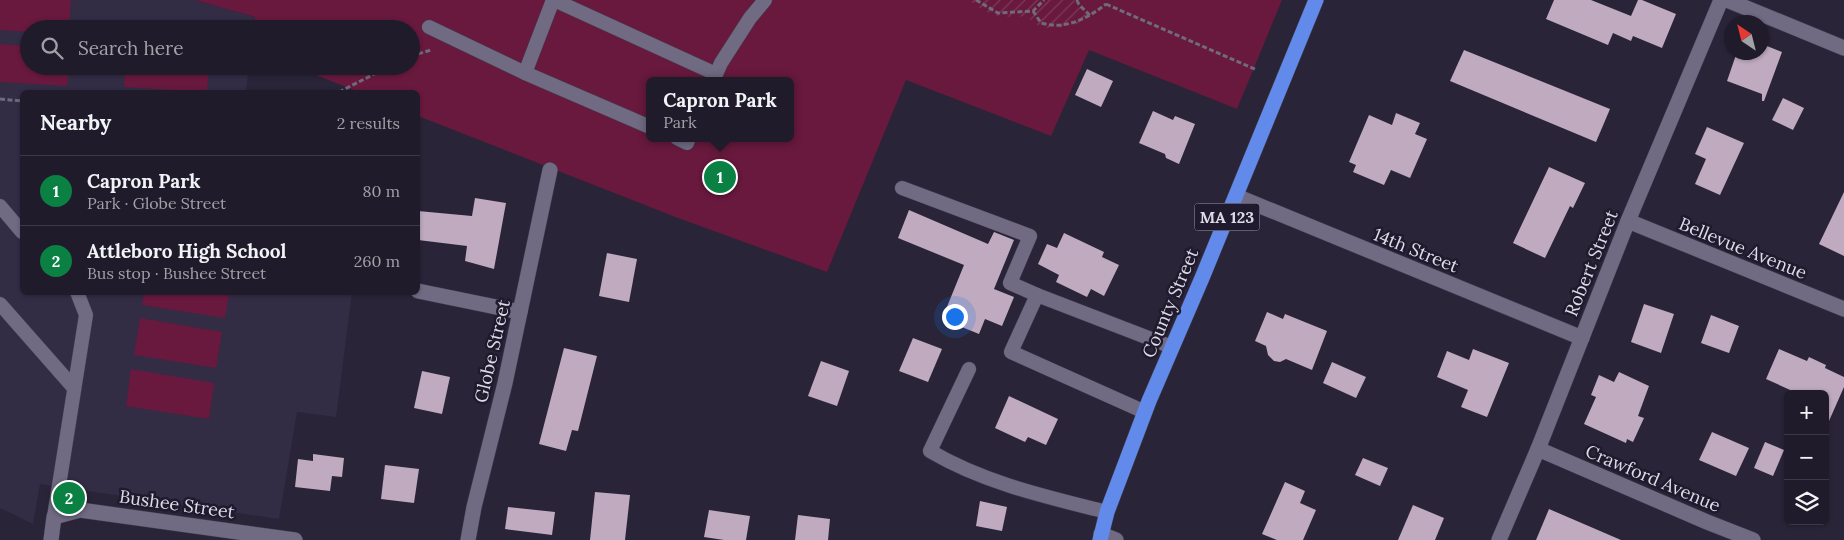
<!DOCTYPE html>
<meta charset="utf-8">
<style>
body{margin:0;font-family:Lora,serif;background:#272432;color:#f1f3f6}
.controls{position:absolute;right:15px;bottom:15px;display:grid;overflow:hidden;border-radius:8px;box-shadow:0 1px 4px #0004}
.controls button{width:45px;height:45px;display:grid;place-items:center;padding:0;border:0;border-bottom:1px solid #3c3947;background:#1f1b2a;color:#f1f3f6;font:25px sans-serif}
.compass{position:absolute;left:1724px;top:15px;width:45px;height:45px;border-radius:50%;background:#1f1b2a;box-shadow:0 1px 4px #0004;rotate:325deg}
.you{position:absolute;left:954px;top:316px;width:18px;height:18px;margin:-12px;border:4px solid #fff;border-radius:50%;background:#1a73e8;box-shadow:0 0 0 8px #1a73e833}
.badge{display:grid;place-items:center;width:32px;height:32px;border-radius:50%;background:#0b8043;color:#fff;font-size:16px;font-weight:700}
.pin{position:absolute;translate:-50% -50%;border:2px solid #fff;box-shadow:0 1px 5px #0006}
.popup{position:absolute;left:646px;top:77px;width:148px;height:65px;box-sizing:border-box;display:grid;place-content:center;border-radius:8px;background:#1f1b2a;filter:drop-shadow(0 1px 4px #0005);font-size:16px;white-space:nowrap;color:#a1a1a8}
.popup b{font-size:19px;color:#f1f3f6}
.popup::after{content:'';position:absolute;left:50%;top:100%;margin-left:-10px;border:10px solid transparent;border-top-color:#1f1b2a}
.list{margin:0;padding:0;list-style:none}
h2{display:flex;justify-content:space-between;align-items:center;height:65px;margin:0;padding:0 20px;font-size:21px}
h2 small{font-size:16px;font-weight:400;color:#a1a1a8}
.list li{display:grid;grid-template-columns:32px 1fr auto;gap:15px;align-items:center;box-sizing:border-box;height:70px;padding:0 20px;border-top:1px solid #3c3947}
.list b{display:block;font-size:19px;white-space:nowrap}
.list p{margin:0;font-size:16px;white-space:nowrap;color:#a1a1a8}
.list em{font-size:16px;font-style:normal;color:#a1a1a8}
.icon{flex:none;width:28px;height:28px;fill:none;stroke:currentColor;stroke-width:2;stroke-linecap:round;stroke-linejoin:round}
.map{position:relative;flex:none;width:1844px;height:540px;overflow:hidden}
.search{position:absolute;background:#1f1b2a;box-shadow:0 1px 4px #0004;left:20px;top:20px;width:400px;height:55px;display:flex;align-items:center;gap:12px;box-sizing:border-box;padding:0 18px;border-radius:28px;color:#a1a1a8;font-size:19px}
.panel{position:absolute;background:#1f1b2a;box-shadow:0 1px 4px #0004;left:20px;top:90px;width:400px;height:205px;border-radius:8px}
.map>svg:first-child{display:block}
.built{fill:#322c45}
.park{fill:#68193d;fill-rule:evenodd}
.garden{fill:url(#garden-furrows)}
.building{fill:#bfaabf}
.lines{fill:none;stroke-linecap:round;stroke-linejoin:round}
.lane-casing{stroke:#433e4f;stroke-width:15}
.street-casing{stroke:#433e4f;stroke-width:16}
.highway-casing{stroke:#433e4f;stroke-width:16}
.path{stroke:#6f6b7d;stroke-width:3;stroke-dasharray:5 2.5;stroke-linecap:butt}
.lane{stroke:#706b83;stroke-width:14}
.street{stroke:#706b83;stroke-width:15}
.highway{stroke:#618aea;stroke-width:15}
.labels{text-anchor:middle;dominant-baseline:central;stroke-width:5;stroke-linejoin:round;paint-order:stroke}
.shield{fill:#1f1a2d;stroke:#a5a1b0;stroke-width:1}
.shield-label{font-size:16px;font-weight:bold;fill:#dedbe8}
.street-label{font-size:18px;fill:#dedbe8;stroke:#1f1a2d}
</style>
<div class="map">
<svg width="1844" height="540" viewBox="0 0 1844 540">
<defs>
<pattern id="garden-furrows" width="10" height="10" patternUnits="userSpaceOnUse" patternTransform="scale(1.25)"><rect width="10" height="10" fill="#68193d"/><path d="M-1 1l2-2M0 10L10 0M9 11l2-2" fill="none" stroke="#7d3a59"/></pattern>
</defs>
<rect width="100%" height="100%" fill="#292438"/>
<path class="built" d="M 0,0 L 194,0 L 255,17 L 254,29 L 29,29 L 29,66 L 249,66 L 246,92 L 22,92 L 22,292 L 352,293 L 336,417 L 297,412 L 279,519 L 40,484 L 33,524 L 0,508 Z"/>
<g class="park">
<path d="M 0,0 L 71,0 L 69,29 L 29,29 L 29,32 L 0,30 Z"/>
<path d="M 194,0 L 1282,0 L 1237,109 L 1089,50 L 1051,136 L 906,80 L 827,272 L 678,218 L 418,116 L 418,92 L 359,92 L 293,66 L 411,66 L 411,29 L 254,29 L 255,17 ZM 650,81 L 790,81 L 790,138 L 650,138 Z"/>
<path d="M 0,44 L 29,46 L 29,66 L 69,66 L 67,86 L 0,82 Z"/>
<path d="M 125,66 L 209,66 L 207,92 L 124,87 Z"/>
<path d="M 144,293 L 144,292 L 229,293 L 225,318 L 142,305 Z"/>
<path d="M 140,318 L 222,332 L 216,368 L 134,355 Z"/>
<path d="M 131,369 L 214,383 L 209,419 L 126,406 Z"/>
</g>
<path class="garden" d="M 969,0 L 1074,0 C 1078,9 1086,9 1088,21 C 1069,25 1040,37 1028,16 C 1000,18 992,18 969,0 Z"/>
<g class="building">
<path d="M 1554,0 L 1591,0 L 1631,16 L 1638,0 L 1642,0 L 1676,14 L 1662,48 L 1633,36 L 1631,41 L 1613,33 L 1608,45 L 1546,19 Z"/>
<path d="M 1762,44 L 1782,52 L 1764,101 L 1762,101 L 1762,94 L 1727,81 L 1737,52 L 1762,52 Z"/>
<path d="M 1464,50 L 1610,109 L 1596,142 L 1450,81 Z"/>
<path d="M 1087,69 L 1113,81 L 1101,107 L 1075,95 Z"/>
<path d="M 1783,98 L 1804,108 L 1793,130 L 1772,120 Z"/>
<path d="M 1153,111 L 1173,120 L 1175,116 L 1195,124 L 1179,164 L 1166,158 L 1165,154 L 1139,143 Z"/>
<path d="M 1396,113 L 1420,123 L 1415,134 L 1427,139 L 1410,178 L 1391,170 L 1384,185 L 1353,172 L 1356,165 L 1349,162 L 1369,115 L 1392,125 Z"/>
<path d="M 1707,127 L 1744,143 L 1720,195 L 1695,184 L 1706,159 L 1695,154 Z"/>
<path d="M 1549,167 L 1585,183 L 1573,208 L 1570,206 L 1545,258 L 1513,243 Z"/>
<path d="M 1844,192 L 1844,256 L 1819,244 Z"/>
<path d="M 475,198 L 506,203 L 494,269 L 465,261 L 467,246 L 418,240 L 418,211 L 472,216 Z"/>
<path d="M 909,210 L 988,244 L 994,232 L 1014,240 L 994,289 L 1014,297 L 1002,326 L 985,319 L 979,334 L 942,319 L 964,265 L 898,238 Z"/>
<path d="M 1064,233 L 1104,252 L 1102,257 L 1119,265 L 1104,296 L 1091,289 L 1087,297 L 1056,282 L 1059,275 L 1038,264 L 1047,244 L 1057,248 Z"/>
<path d="M 607,253 L 637,259 L 629,302 L 599,296 Z"/>
<path d="M 1644,304 L 1674,314 L 1661,353 L 1631,342 Z"/>
<path d="M 1267,312 L 1283,319 L 1285,314 L 1327,331 L 1312,370 L 1286,359 L 1280,362 L 1274,361 L 1268,355 L 1266,346 L 1255,341 Z"/>
<path d="M 1711,315 L 1739,326 L 1729,353 L 1701,343 Z"/>
<path d="M 913,338 L 942,349 L 928,382 L 899,371 Z"/>
<path d="M 564,348 L 597,356 L 578,431 L 572,430 L 566,451 L 539,444 Z"/>
<path d="M 1473,349 L 1509,363 L 1487,417 L 1461,407 L 1468,390 L 1437,377 L 1447,351 L 1469,360 Z"/>
<path d="M 1779,349 L 1807,361 L 1809,357 L 1826,365 L 1825,368 L 1844,377 L 1844,387 L 1825,430 L 1825,394 L 1799,394 L 1766,379 Z"/>
<path d="M 821,361 L 849,371 L 837,406 L 808,396 Z"/>
<path d="M 1332,362 L 1366,377 L 1356,398 L 1323,383 Z"/>
<path d="M 422,371 L 450,377 L 442,414 L 414,408 Z"/>
<path d="M 1619,372 L 1649,386 L 1638,416 L 1644,418 L 1633,442 L 1627,439 L 1626,443 L 1584,424 L 1596,397 L 1591,395 L 1599,375 L 1614,382 Z"/>
<path d="M 1009,396 L 1058,419 L 1046,445 L 1028,437 L 1025,442 L 995,428 Z"/>
<path d="M 1712,432 L 1749,448 L 1736,476 L 1699,460 Z"/>
<path d="M 1765,442 L 1784,450 L 1773,476 L 1754,468 Z"/>
<path d="M 313,454 L 344,458 L 342,477 L 332,476 L 330,491 L 295,487 L 298,459 L 313,461 Z"/>
<path d="M 1363,458 L 1388,468 L 1380,486 L 1355,475 Z"/>
<path d="M 385,465 L 419,469 L 414,503 L 381,499 Z"/>
<path d="M 1285,482 L 1305,491 L 1300,503 L 1316,510 L 1303,540 L 1277,540 L 1262,534 Z"/>
<path d="M 595,492 L 630,495 L 625,540 L 590,540 Z"/>
<path d="M 980,501 L 1007,507 L 1002,531 L 976,526 Z"/>
<path d="M 1413,505 L 1444,518 L 1435,540 L 1398,540 Z"/>
<path d="M 508,507 L 555,512 L 552,535 L 505,529 Z"/>
<path d="M 1549,509 L 1621,540 L 1536,540 Z"/>
<path d="M 709,510 L 750,516 L 746,540 L 724,540 L 704,537 Z"/>
<path d="M 798,515 L 830,519 L 828,540 L 795,540 Z"/>
</g>
<g class="lines">
<g class="lane-casing">
<g id="lane">
<path d="M 554,0 L 716,74"/>
<path d="M 429,27 L 525,73 L 650,127"/>
<path d="M 525,73 L 553,0"/>
<path d="M 713,81 L 721,63 L 750,18 L 765,0"/>
<path d="M 677,138 L 687,143 L 689,138"/>
<path d="M 902,188 L 1030,236 L 1010,283 L 1037,295 L 1011,352 L 1145,412"/>
<path d="M 0,206 L 22,232"/>
<path d="M 1037,295 L 1172,347"/>
<path d="M 0,304 L 74,388"/>
<path d="M 969,369 L 930,451 C 984,483 1047,497 1107,512"/>
<path d="M 54,517 L 86,315 L 77,292"/>
</g>
</g>
<g class="street-casing">
<g id="street">
<path d="M 1727,0 L 1844,48"/>
<path d="M 1236,196 L 1582,338"/>
<path d="M 1628,221 L 1844,309"/>
<path d="M 418,291 L 520,312"/>
<path d="M 1538,449 L 1707,522 L 1753,540"/>
<path d="M 1101,534 L 1116,540"/>
<path d="M 51,540 L 54,517 L 80,510 L 295,540"/>
<path d="M 468,540 L 474,507 L 505,383 L 550,170"/>
<path d="M 1499,540 L 1538,449 L 1628,221 L 1721,0"/>
</g>
</g>
<g class="highway-casing">
<path id="highway" d="M 1100,540 L 1107,512 L 1149,401 L 1202,278 L 1316,0"/>
</g>
<g class="path">
<path d="M 976,0 L 998,13 L 1033,11 L 1044,0"/>
<path d="M 1077,0 C 1078,6 1087,11 1090,16 L 1091,15"/>
<path d="M 1106,4 L 1257,70"/>
<path d="M 1033,11 L 1041,23 C 1065,30 1087,19 1106,4"/>
<path d="M 411,56 L 431,50"/>
<path d="M 339,92 L 390,66"/>
<path d="M 0,99 L 22,101"/>
</g>
<use href="#lane" class="lane"/>
<use href="#street" class="street"/>
<use href="#highway" class="highway"/>
</g>
<g class="labels">
<rect class="shield" x="1194.5" y="203.5" width="65" height="27" rx="4"/>
<g class="shield-label">
<text x="1227" y="217">MA 123</text>
</g>
<g class="street-label">
<text transform="translate(1743 248) rotate(22)">Bellevue Avenue</text>
<text transform="translate(1416 250) rotate(22)">14th Street</text>
<text transform="translate(1591 263) rotate(-68)">Robert Street</text>
<text transform="translate(1170 303) rotate(-67)">County Street</text>
<text transform="translate(492 351) rotate(-77)">Globe Street</text>
<text transform="translate(1653 478) rotate(23)">Crawford Avenue</text>
<text transform="translate(177 504) rotate(8)">Bushee Street</text>
</g>
</g>
</svg>
<div class="controls">
<button>+</button>
<button>−</button>
<button><svg class="icon" aria-label="layers" viewBox="0 0 24 24"><path d="M12 4l9 5-9 5-9-5zM3 14l9 5 9-5"/></svg></button>
</div>
<svg class="compass" viewBox="-18 -18 36 36"><path d="M0-13l5 13h-10z" fill="#e53935"/><path d="M0 13l5-13h-10z" fill="#a1a1a8"/></svg>
<div class="you"></div>
<div class="pin badge" style="left:720px;top:177px">1</div>
<div class="popup"><b>Capron Park</b>Park</div>
<div class="pin badge" style="left:69px;top:498px">2</div>
<div class="search"><svg class="icon" aria-label="search" viewBox="0 0 24 24"><circle cx="10" cy="10" r="6"/><path d="M15 15l6 6"/></svg>Search here</div>
<section class="panel">
<h2>Nearby<small>2 results</small></h2>
<ul class="list">
<li><span class="badge">1</span><div><b>Capron Park</b><p>Park · Globe Street</p></div><em>80 m</em></li>
<li><span class="badge">2</span><div><b>Attleboro High School</b><p>Bus stop · Bushee Street</p></div><em>260 m</em></li>
</ul>
</section>
</div>
